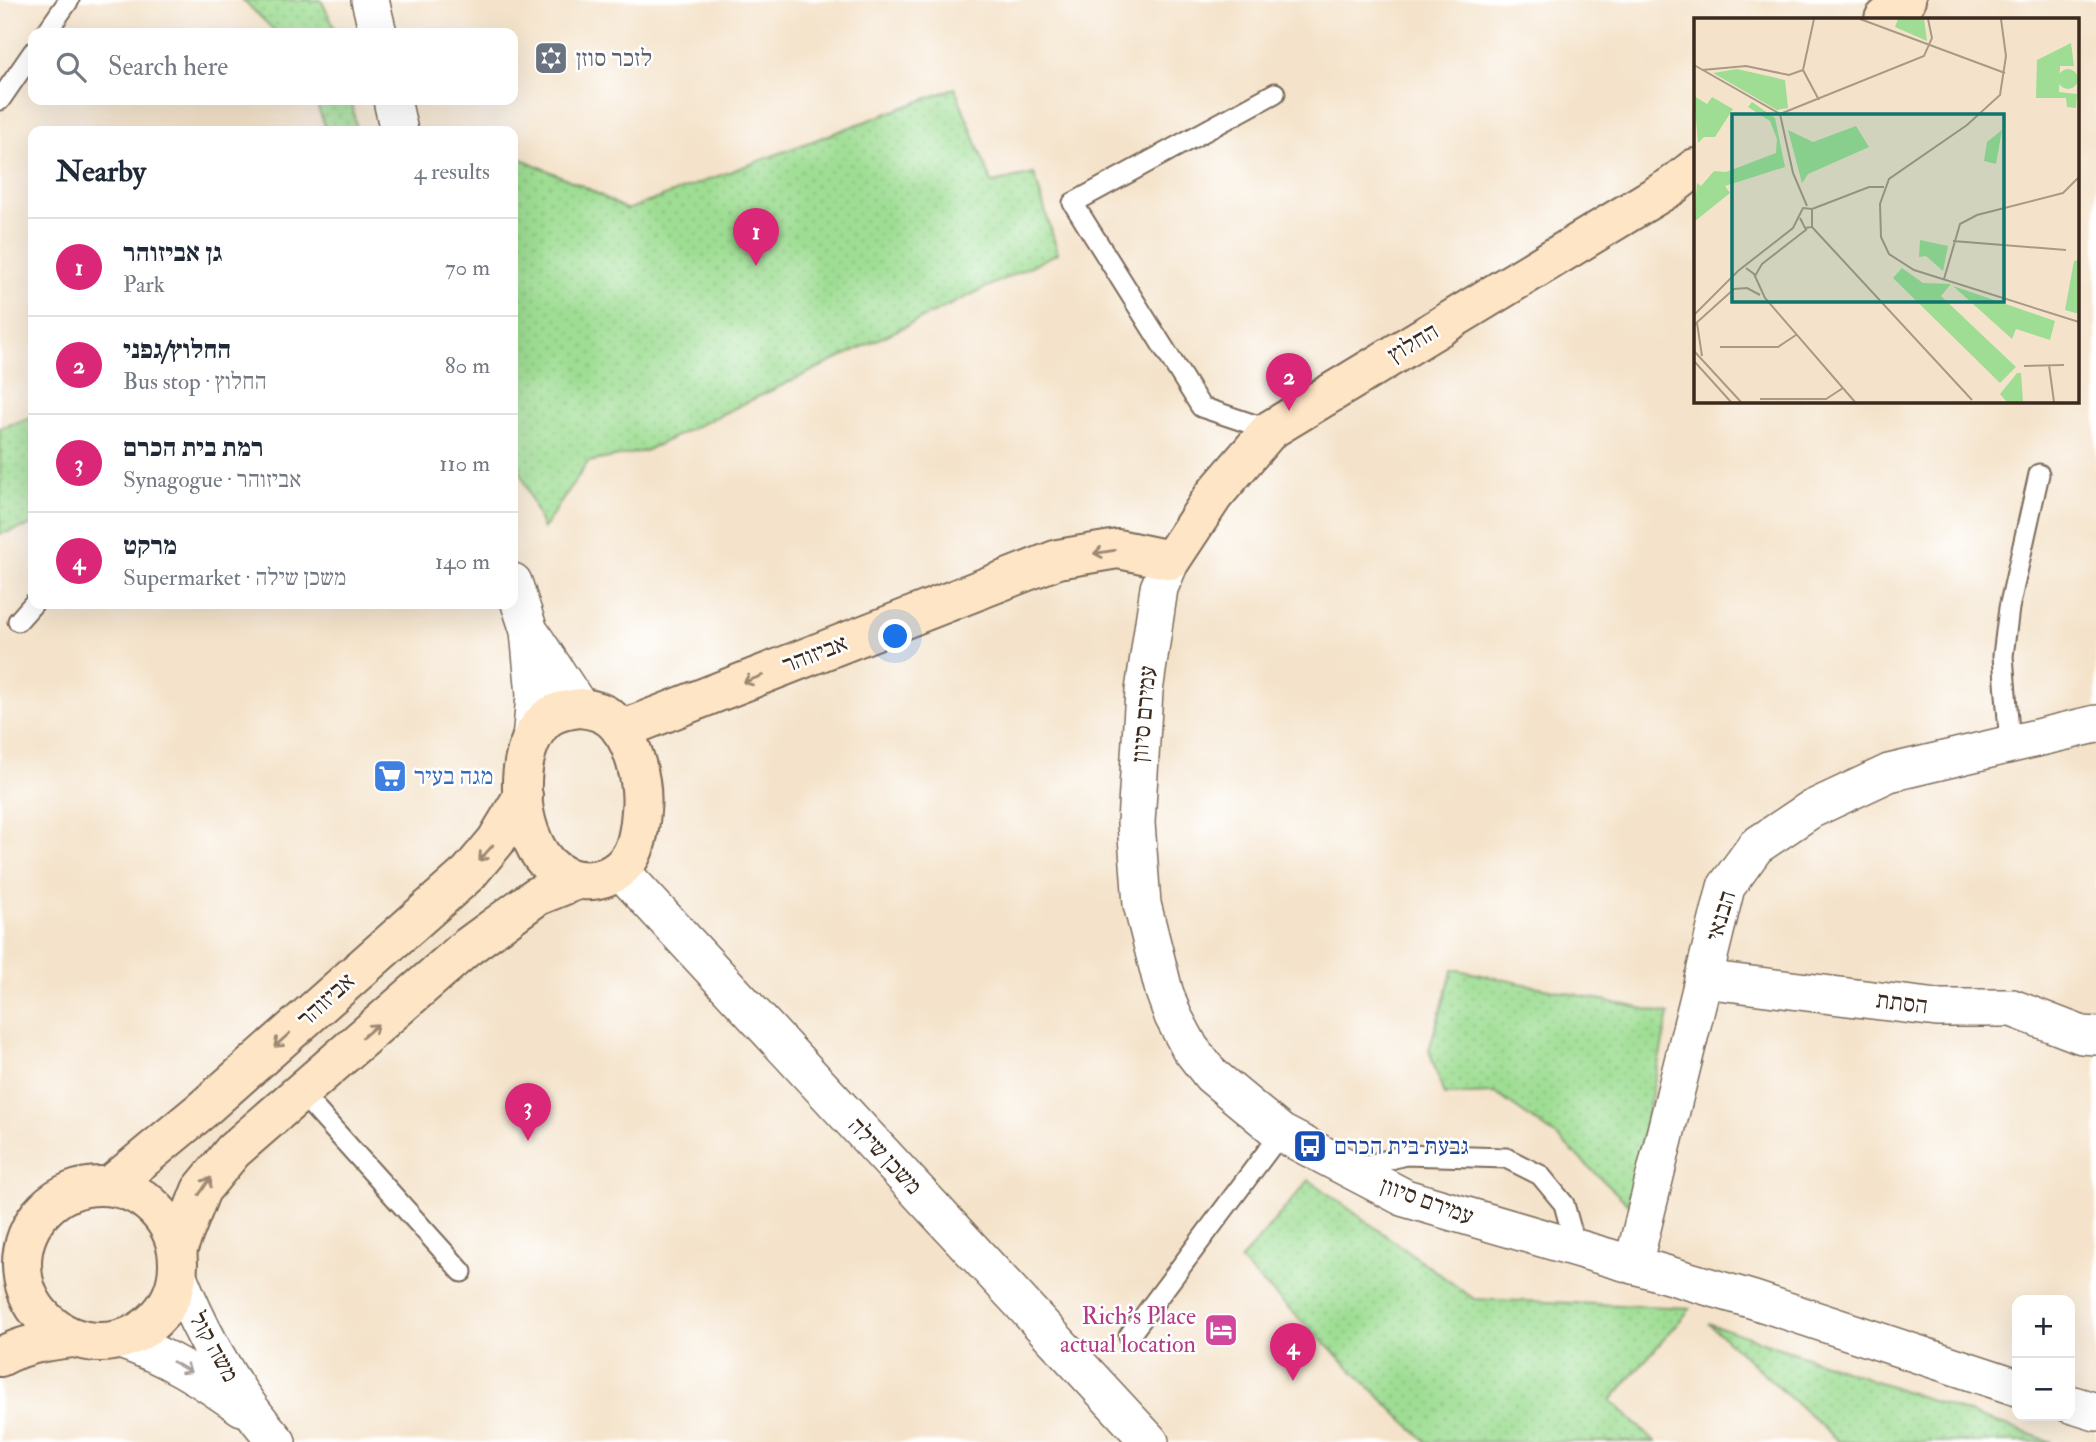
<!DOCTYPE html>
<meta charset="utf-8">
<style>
body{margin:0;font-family:"IM FELL Double Pica","Frank Ruhl Libre",serif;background:#f6f6f7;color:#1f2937}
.controls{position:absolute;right:21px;bottom:21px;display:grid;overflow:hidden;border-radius:14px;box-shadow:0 7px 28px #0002}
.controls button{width:63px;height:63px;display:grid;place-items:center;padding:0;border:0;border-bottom:2px solid #e0e1e3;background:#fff;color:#1f2937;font:35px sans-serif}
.you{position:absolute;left:896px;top:637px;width:24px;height:24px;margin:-18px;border:5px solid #fff;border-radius:50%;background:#1a73e8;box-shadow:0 0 0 10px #1a73e833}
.badge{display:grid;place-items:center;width:46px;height:46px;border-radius:50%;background:#db2777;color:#fff;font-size:23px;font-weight:700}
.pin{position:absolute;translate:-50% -58px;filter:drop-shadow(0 2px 4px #0008)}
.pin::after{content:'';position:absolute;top:37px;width:24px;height:21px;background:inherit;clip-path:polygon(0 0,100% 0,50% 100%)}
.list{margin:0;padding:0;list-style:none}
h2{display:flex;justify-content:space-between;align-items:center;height:91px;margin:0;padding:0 28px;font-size:30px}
h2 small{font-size:23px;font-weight:400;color:#747a83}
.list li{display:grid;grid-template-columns:46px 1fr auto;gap:21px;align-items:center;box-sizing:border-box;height:98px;padding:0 28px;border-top:2px solid #e0e1e3}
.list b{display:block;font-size:26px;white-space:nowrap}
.list p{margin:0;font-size:23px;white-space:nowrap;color:#747a83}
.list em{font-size:23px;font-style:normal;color:#747a83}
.icon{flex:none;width:38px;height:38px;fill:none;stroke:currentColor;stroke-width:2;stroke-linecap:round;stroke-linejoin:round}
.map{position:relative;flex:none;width:2096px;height:1442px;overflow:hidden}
.search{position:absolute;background:#fff;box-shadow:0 7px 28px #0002;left:28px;top:28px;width:490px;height:77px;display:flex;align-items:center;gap:18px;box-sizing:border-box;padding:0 24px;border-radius:14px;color:#747a83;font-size:26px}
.panel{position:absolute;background:#fff;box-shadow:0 7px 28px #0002;left:28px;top:126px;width:490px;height:483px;border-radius:14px}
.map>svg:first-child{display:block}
.grass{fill:url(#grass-dots);stroke:#6c8458;stroke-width:2}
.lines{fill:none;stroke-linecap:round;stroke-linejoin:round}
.lane-casing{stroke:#7c6b5a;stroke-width:23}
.street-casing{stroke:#7c6b5a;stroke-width:40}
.secondary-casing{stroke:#7c6b5a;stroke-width:42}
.lane{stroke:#fff;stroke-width:19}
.street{stroke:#fff;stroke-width:37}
.secondary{stroke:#fee5c5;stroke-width:38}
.oneway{stroke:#9c8872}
.oneway2{stroke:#a79f9a}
.labels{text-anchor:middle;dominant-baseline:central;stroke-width:5;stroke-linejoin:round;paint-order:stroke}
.worship-label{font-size:24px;fill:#5b616d;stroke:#fff;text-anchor:start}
.street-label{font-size:24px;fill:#3b2a1e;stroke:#fff}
.shop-label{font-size:24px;fill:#366cbe;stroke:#fff;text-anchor:start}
.transit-label{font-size:24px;fill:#164399;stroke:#fff;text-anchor:start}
.hotel-label{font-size:24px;fill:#b23c85;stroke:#fff;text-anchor:end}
.inset-road{fill:none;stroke:#aa9985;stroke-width:2}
.view{fill:#0f766e;fill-opacity:0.15;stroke:#0f766e;stroke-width:3.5}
.inset-edge{fill:none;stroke:#3b2a1e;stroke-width:3.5}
</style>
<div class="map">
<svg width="2096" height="1442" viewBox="0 0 2096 1442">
<defs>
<pattern id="grass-dots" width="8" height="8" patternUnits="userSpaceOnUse" patternTransform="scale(1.75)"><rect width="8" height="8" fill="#9edd93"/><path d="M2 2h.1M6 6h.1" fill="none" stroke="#89be7e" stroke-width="1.8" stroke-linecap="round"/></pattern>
</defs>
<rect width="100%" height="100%" fill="#fff"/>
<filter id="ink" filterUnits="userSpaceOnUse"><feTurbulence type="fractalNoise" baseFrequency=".0143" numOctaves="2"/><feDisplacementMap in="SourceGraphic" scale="14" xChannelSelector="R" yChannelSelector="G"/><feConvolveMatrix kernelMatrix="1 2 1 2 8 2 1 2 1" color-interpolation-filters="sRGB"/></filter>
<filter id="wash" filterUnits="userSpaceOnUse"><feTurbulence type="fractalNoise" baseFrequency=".00686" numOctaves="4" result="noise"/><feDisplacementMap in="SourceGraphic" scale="28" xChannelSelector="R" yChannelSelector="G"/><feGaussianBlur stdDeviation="1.57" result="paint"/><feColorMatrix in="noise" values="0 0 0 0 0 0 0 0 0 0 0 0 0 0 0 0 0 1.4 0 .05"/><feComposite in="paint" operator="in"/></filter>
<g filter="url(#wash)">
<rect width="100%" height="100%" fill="#f4e3ca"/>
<g class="grass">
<path d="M 243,0 L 321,0 L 337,33 L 277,33 Z"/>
<path d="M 955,88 L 992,183 L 1034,174 L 1058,253 L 645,451 L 588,462 L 543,529 L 519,468 L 513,445 L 513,155 L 585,187 L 627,210 Z"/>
<path d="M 315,100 L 351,100 L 357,131 L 327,131 Z"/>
<path d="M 33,417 L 33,525 L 0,534 L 0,428 Z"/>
<path d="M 1453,969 L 1669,1014 L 1628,1204 L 1555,1135 L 1495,1093 L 1444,1095 L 1429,1050 Z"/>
<path d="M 1309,1180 L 1474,1299 L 1691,1308 L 1611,1400 L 1655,1442 L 1426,1442 L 1240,1261 Z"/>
<path d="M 1708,1323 L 2052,1442 L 1839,1442 Z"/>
</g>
</g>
<g filter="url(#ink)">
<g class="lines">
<g class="lane-casing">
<g id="lane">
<path d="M 46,33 L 69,0"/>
<path d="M 0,100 L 33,52"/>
<path d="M 1270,430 L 1201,407 L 1073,203 L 1275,93"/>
<path d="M 18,621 L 33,604"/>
<path d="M 2010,745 L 2003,656 L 2009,608 L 2039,474"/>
<path d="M 300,1092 L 462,1272"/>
<path d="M 1355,1169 L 1405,1155 L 1506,1158 L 1540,1175 L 1564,1204 L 1576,1248"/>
<path d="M 1129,1336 L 1281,1133"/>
</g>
</g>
<g class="street-casing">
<g id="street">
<path d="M 370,0 L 378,33"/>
<path d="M 392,100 L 399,131"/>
<path d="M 1171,560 L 1159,588 L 1144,691 L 1136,823 L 1142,904 L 1164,991 L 1173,1016 L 1190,1048 L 1211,1075 L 1281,1133 L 1405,1198 L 1754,1300 L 2017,1387"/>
<path d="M 513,582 L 529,631 L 535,695 L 531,741"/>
<path d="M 532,635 L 580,708"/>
<path d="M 619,869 L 1150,1442"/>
<path d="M 1703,979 L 1937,1008 L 2012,1008 L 2082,1035 L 2096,1036"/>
<path d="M 1633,1265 L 1726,887 L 1756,846 L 1810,810 L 1889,773 L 2096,724"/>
<path d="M 178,1276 C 202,1336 234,1393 277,1442"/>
<path d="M 120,1340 C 165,1355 203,1379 242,1407"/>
<path d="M 2070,1404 L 2096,1412"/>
</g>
</g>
<g class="secondary-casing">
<g id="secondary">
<path d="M 1884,19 L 1906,0"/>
<path d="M 580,708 C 590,709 601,711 610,718 C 633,736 644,782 641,811 C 640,825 638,844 630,857 C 611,886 570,888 547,863 C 517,831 511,752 545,720 C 555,711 567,710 580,708 Z"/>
<path d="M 621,730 L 1058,559 L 1118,549 L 1171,560 L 1214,495 L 1270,430 L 1672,186 L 1695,168"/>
<circle cx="100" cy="1264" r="78"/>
<path d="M 110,1186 L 202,1110 L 469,873 L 496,841 L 523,796"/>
<path d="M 178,1248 L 201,1190 L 233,1151 L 466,948 L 537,896 L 577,880"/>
<path d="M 0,1357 C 24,1344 46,1341 73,1338"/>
</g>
</g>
<use href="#lane" class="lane"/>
<use href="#street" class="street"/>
<use href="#secondary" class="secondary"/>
</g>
<defs><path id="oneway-shaft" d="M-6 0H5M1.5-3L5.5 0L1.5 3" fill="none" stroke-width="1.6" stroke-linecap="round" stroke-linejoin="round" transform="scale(1.75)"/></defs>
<g class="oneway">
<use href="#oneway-shaft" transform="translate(1104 552) rotate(171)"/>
<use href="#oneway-shaft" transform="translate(753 679) rotate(159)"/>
<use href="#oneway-shaft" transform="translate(486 853) rotate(131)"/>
<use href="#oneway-shaft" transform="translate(370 1031) rotate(-41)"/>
<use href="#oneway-shaft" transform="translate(282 1040) rotate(138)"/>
<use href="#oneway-shaft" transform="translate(205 1186) rotate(-56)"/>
</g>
<use class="oneway2" href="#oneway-shaft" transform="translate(182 1367) rotate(30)"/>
</g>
<defs>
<g id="synagogue-square" transform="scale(1.75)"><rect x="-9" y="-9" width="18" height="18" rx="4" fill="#6b7280" stroke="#fff"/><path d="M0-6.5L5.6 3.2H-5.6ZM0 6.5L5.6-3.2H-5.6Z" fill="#fff"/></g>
<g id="supermarket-square" transform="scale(1.75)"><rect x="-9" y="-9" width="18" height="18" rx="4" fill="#3f7fe0" stroke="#fff"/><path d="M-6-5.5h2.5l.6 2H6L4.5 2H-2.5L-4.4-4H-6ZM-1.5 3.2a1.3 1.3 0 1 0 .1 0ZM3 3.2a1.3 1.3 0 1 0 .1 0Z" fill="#fff"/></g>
<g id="bus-square" transform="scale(1.75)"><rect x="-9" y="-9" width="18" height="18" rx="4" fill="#1a4fb4" stroke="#fff"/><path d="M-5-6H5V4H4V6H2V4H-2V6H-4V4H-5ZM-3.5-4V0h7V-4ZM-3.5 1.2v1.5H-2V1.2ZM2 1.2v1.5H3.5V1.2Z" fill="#fff"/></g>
<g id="hotel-square" transform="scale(1.75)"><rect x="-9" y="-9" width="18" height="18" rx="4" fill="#d1479c" stroke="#fff"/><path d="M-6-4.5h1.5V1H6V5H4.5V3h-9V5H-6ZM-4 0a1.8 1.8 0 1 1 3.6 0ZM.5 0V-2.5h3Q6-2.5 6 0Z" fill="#fff"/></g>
</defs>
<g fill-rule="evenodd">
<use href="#synagogue-square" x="551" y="58"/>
<use href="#supermarket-square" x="390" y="776"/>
<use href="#bus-square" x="1310" y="1146"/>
<use href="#hotel-square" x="1221" y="1330"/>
</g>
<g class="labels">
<g class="worship-label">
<text x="576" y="58">לזכר סוזן</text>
</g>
<g class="street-label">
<text transform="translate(1413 343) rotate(-31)">החלוץ</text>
<text transform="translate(815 654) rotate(-21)">אביזוהר</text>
<text transform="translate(1144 714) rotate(-85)">עמירם סיוון</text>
<text transform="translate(1721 916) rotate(-73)">הבנאי</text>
<text transform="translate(326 1000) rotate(-42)">אביזוהר</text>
<text transform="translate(1902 1003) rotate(7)">הסתת</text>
<text transform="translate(885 1156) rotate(47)">משכן שילה</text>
<text transform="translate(1427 1201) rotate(20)">עמירם סיוון</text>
<text transform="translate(214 1347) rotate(61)">משה קול</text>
</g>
<g class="shop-label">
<text x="414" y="776">מגה בעיר</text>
</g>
<g class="transit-label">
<text x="1334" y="1146">גבעת בית הכרם</text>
</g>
<g class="hotel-label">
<text x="1196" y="1316">Rich's Place<tspan x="1196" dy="28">actual location</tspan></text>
</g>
</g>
<g transform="translate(1694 18)">
<rect width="385" height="385" fill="#f4e3ca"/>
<path d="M 204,1 L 230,1 L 233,23 L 201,9 ZM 377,25 L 380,48 L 366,48 L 365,74 L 383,76 L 382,90 L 373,89 L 372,80 L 342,80 L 343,42 ZM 43,51 L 91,62 L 94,90 L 83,92 L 19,55 ZM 0,78 L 13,86 L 18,79 L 39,91 L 21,119 L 10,119 L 4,125 ZM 58,84 L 81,100 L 91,149 L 31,168 L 36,175 L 0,204 L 3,165 L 7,168 L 20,153 L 32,154 L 82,135 L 83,121 L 76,103 L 54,89 ZM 162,108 L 175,129 L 114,156 L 108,165 L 94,112 L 119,124 ZM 308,112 L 302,146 L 290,143 L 293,124 ZM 226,222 L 254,228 L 249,253 L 232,238 L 225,239 ZM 385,242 L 385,296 L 371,292 L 380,243 ZM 208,250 L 229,265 L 257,266 L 247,278 L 322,349 L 306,365 L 199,260 ZM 259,268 L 361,303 L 356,322 L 322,311 L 318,321 ZM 323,355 L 327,355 L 329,384 L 313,384 L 306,376 Z" fill="#9edd93"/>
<path d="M364 61a10 10 0 1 1 20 0a10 10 0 1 1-20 0Z" fill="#9edd93"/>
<path class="inset-road" d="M 120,1 L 109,52 L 125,82M 166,1 L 311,55M 307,1 L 312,38 L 306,77 L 273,107 L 195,161 L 186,186 L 187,219 L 195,236 L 220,252 L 385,304M 0,47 L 86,96M 8,52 L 52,48 L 95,57 L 109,52M 86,96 L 230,38 L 238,20 L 234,1M 86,96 L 99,155 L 113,188M 118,191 L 175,169 L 190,169M 106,200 L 111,210 L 118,209 L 118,191M 118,209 L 278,382M 259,223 L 372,232M 52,250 L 60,256 L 71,280 L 161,384M 61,258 L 68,246 L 113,211M 250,261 L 266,206 L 283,197 L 369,175 L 385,159M 0,297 L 44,253 L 99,210 L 109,190 L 118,191M 3,305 L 8,338M 0,307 L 40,271 L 53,270 L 66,277M 26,329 L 84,329 L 102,317M 0,333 L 47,384M 0,343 L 37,384M 355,347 L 360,384M 330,348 L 370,347M 66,381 L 132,381 L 149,370"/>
<path class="view" d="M 38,96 L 310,96 L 310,284 L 38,284 Z"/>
<rect width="385" height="385" class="inset-edge"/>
</g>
</svg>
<div class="controls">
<button>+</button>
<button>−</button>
</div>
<div class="you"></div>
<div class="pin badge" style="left:756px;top:266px">1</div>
<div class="pin badge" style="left:1289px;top:411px">2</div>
<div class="pin badge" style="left:528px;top:1141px">3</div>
<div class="pin badge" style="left:1293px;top:1381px">4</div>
<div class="search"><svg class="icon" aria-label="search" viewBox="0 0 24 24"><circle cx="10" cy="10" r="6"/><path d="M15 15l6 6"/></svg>Search here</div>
<section class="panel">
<h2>Nearby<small>4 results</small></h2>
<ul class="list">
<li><span class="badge">1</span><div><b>גן אביזוהר</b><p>Park</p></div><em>70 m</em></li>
<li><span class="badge">2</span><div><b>החלוץ/גפני</b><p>Bus stop · החלוץ</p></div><em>80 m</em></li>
<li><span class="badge">3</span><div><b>רמת בית הכרם</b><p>Synagogue · אביזוהר</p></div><em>110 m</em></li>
<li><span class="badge">4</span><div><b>מרקט</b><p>Supermarket · משכן שילה</p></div><em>140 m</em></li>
</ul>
</section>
</div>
